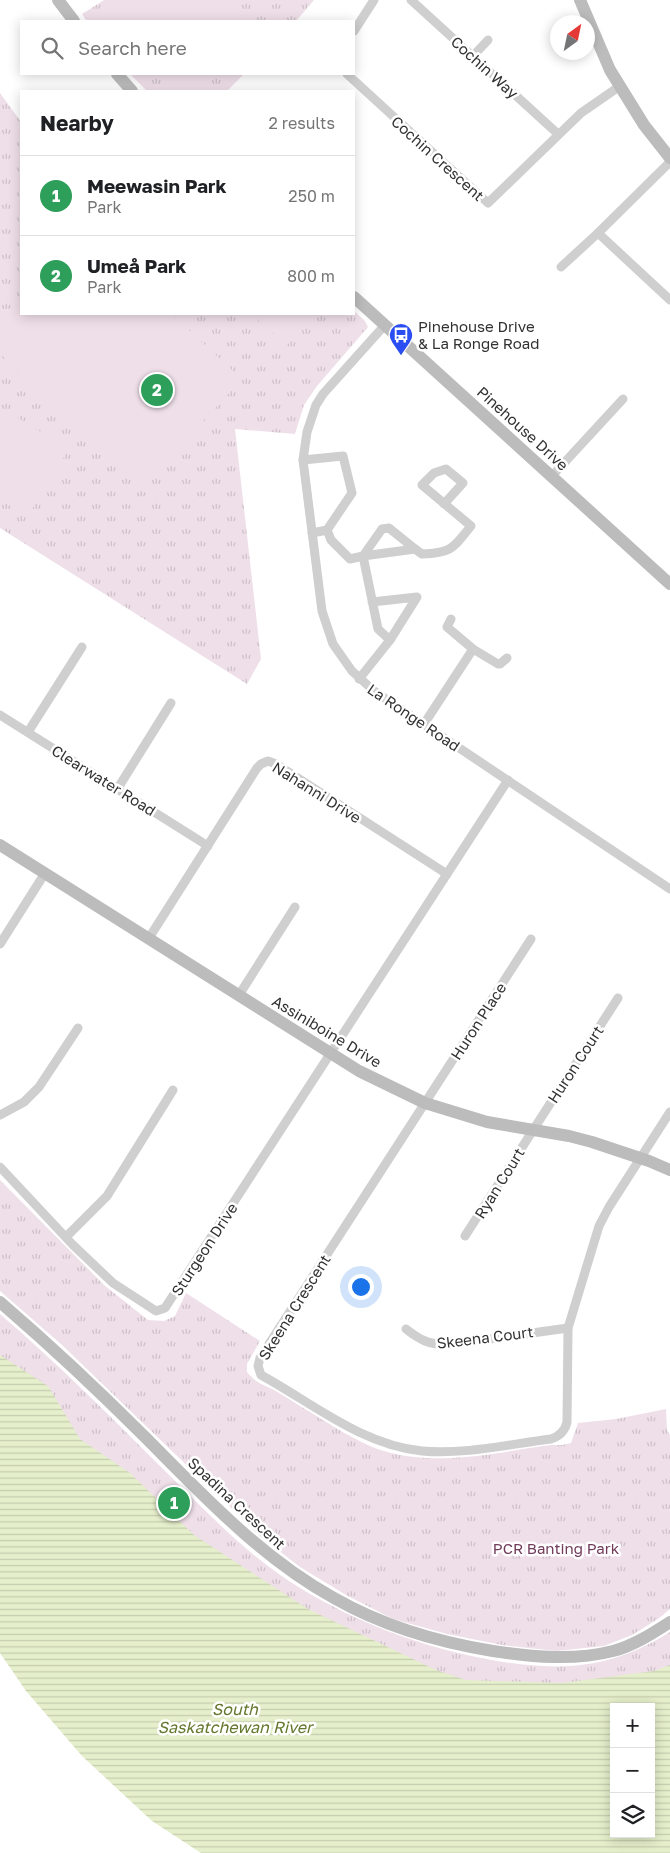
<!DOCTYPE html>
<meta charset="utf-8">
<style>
body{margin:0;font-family:"Golos Text",sans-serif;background:#f6f6f6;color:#202124}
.controls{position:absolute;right:15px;bottom:15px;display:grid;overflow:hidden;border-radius:0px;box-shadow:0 2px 12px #0003}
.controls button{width:45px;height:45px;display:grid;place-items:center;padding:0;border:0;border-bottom:1px solid #e0e0e0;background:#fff;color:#202124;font:25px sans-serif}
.compass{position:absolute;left:550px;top:15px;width:45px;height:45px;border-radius:50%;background:#fff;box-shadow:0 2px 12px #0003;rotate:33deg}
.you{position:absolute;left:360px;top:1286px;width:18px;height:18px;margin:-12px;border:4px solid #fff;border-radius:50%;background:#1a73e8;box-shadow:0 0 0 8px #1a73e833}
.badge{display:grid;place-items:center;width:32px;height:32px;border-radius:50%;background:#111827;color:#fff;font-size:16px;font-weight:700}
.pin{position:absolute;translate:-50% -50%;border:2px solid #fff;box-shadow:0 1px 5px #0006}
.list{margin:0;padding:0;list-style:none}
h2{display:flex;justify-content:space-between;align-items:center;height:65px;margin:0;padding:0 20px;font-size:21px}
h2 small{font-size:16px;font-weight:400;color:#757577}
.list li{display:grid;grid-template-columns:32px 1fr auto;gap:15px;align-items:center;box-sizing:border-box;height:80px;padding:0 20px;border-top:1px solid #e0e0e0}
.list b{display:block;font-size:19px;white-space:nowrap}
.list p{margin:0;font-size:16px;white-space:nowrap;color:#757577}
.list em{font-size:16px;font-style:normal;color:#757577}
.icon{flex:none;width:28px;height:28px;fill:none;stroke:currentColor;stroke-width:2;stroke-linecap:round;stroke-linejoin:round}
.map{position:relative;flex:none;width:670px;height:1853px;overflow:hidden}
.search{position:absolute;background:#fff;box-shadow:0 2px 12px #0003;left:20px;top:20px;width:335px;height:55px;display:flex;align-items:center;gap:12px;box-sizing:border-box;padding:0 18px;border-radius:0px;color:#757577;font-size:19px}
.panel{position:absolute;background:#fff;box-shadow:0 2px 12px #0003;left:20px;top:90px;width:335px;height:225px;border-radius:0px}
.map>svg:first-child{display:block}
.grass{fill:url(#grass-tufts)}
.pitch{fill:#efdfe9}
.water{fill:url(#water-rules);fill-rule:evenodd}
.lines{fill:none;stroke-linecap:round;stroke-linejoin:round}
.street{stroke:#cfcfcf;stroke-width:9}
.secondary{stroke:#bcbcbc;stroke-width:12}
.labels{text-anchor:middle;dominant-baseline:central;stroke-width:5;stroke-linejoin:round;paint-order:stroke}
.street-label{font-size:15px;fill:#323232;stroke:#fff}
.poi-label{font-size:15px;fill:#323232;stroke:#fff;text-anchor:start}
.park-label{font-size:15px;fill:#713b5a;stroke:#fff}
.water-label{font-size:16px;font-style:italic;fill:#64782e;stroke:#fff}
</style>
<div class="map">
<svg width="670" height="1853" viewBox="0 0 670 1853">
<defs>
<pattern id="grass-tufts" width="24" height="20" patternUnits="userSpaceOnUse" patternTransform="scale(1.25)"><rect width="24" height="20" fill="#efdfe9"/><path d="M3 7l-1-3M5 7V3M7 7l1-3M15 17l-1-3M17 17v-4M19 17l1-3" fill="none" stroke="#cdc0c8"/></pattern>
<pattern id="water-rules" width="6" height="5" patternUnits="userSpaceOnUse" patternTransform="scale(1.25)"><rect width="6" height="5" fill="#e5efcb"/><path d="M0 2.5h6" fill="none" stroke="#c5cdaf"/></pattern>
</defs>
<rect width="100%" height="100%" fill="#fff"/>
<g class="grass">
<path d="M 104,0 L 314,0 L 296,21 L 87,21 L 82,14 Z"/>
<path d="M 130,74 L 244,74 L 227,91 L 147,91 Z"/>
<path d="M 0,93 L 21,122 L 21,314 L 354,314 L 354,311 L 365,321 L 368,327 L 317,386 L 304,405 L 295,434 L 235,429 L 261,659 L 247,684 L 0,528 Z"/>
<path d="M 0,1180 L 104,1285 L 148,1320 L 164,1321 L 175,1316 L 186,1293 L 260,1341 L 247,1364 L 247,1372 C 256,1383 262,1384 274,1390 C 283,1395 292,1401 300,1406 C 329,1423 359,1445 391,1453 C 443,1466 499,1452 550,1445 L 562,1445 L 571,1443 L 578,1423 L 616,1419 L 666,1409 L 667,1430 L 670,1435 L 670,1609 L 658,1619 L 632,1635 L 604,1646 L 556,1651 L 502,1645 L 447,1634 L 393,1619 L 346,1595 L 300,1567 L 261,1537 L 62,1345 L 0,1291 Z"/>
<path d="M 0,1314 C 57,1363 110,1416 163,1469 C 203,1508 242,1550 289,1581 C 348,1619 412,1644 481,1658 C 554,1672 606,1672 670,1632 L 670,1670 L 584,1688 L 459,1686 L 384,1653 L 208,1553 L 137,1493 L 0,1366 Z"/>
</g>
<g class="pitch">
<path d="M 117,0 L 233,0 L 240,5 L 252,21 L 107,21 L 103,17 L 109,7 Z"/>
<path d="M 156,74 L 204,74 L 186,91 L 172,91 Z"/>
<path d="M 21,296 L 21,314 L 171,314 L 242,379 L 143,486 L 0,354 L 0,319 Z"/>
<path d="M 251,314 L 309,314 L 312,317 L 287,345 Z"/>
<path d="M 0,407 L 69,449 L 28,516 L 0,500 Z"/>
</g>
<path class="water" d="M 0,1355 L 48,1386 L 80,1439 L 130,1473 L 194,1535 L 308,1609 L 436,1670 L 466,1680 L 562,1683 L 654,1671 L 670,1665 L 670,1853 L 201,1853 L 152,1821 L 82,1756 L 26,1691 L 0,1653 ZM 614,1707 L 651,1707 L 651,1834 L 614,1834 Z"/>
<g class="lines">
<g class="street">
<path d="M 411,0 L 558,134"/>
<path d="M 354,31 L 374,0"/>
<path d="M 473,56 L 488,40"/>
<path d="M 347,74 L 488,203 L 581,113 L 620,86"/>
<path d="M 670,162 L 598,233 L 670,300"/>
<path d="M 561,267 L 598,233"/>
<path d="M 384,326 L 323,394 L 316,405 L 307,432 L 303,460 L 322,611 L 333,644 L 352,671 L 374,691 L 670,889"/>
<path d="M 303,460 L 343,456 L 352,493 L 327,530 L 312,533"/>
<path d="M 552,476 L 623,399"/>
<path d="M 327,530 L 331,540 L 350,559 L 363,556 L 382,529 L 389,528 L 415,549 L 363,556 L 378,629 L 390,640 L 417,597 L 372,602"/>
<path d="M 415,549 L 422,554 C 452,553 453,548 471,526 L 422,485 L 434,473 L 446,469 L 463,483 L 444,504"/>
<path d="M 451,619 L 447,627 L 473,649 L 498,664 L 500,664 L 507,658"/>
<path d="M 359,679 L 390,640"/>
<path d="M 0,715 L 208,846"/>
<path d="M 424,724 L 473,649"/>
<path d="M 28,732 L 82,647"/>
<path d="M 118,788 L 171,703"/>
<path d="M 149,938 L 257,768 L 261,764 L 268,761 L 276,764 L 447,874"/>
<path d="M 531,939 L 260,1358 L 258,1366 L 261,1375 C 312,1403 362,1445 422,1451 C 463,1455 510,1444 551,1439 C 560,1436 565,1431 567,1422 L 568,1328 L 599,1226 L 609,1207 L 670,1112"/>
<path d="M 0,944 L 45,873"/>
<path d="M 239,995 L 295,907"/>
<path d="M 0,1115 L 24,1102 L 39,1087 L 78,1028"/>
<path d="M 0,1167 L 73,1245 L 113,1283 L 156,1311 L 165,1308 L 508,780"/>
<path d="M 465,1236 L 618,998"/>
<path d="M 66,1237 L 107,1196 L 173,1090"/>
<path d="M 406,1329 C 420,1340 428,1344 446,1345 L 568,1328"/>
</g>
<g class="secondary">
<path d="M 58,0 L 74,21"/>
<path d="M 580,0 L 610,70 L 644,125 L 670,158"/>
<path d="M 117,74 L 132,91"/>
<path d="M 354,297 L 670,584"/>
<path d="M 0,845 L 359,1071 L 425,1103 L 487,1122 L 569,1136 L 592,1142 L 649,1161 L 670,1170"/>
<path d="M 0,1302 C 50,1345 98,1390 144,1436 C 203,1495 260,1557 334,1598 C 383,1626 437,1642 493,1651 C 533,1657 574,1661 613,1651 C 633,1646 653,1633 670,1622"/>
</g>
</g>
<defs>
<g id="bus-pin" transform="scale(1.25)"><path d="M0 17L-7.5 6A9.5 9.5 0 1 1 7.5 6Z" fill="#2b4ef2" stroke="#fff"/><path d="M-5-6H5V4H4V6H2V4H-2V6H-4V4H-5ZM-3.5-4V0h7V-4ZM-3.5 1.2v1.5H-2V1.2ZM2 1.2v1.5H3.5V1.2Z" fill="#fff"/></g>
</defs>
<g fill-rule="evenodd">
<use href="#bus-pin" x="401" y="335"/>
</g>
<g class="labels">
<g class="street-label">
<text transform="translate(485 67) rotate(42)">Cochin Way</text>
<text transform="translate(438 158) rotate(42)">Cochin Crescent</text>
<text transform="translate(523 428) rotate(42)">Pinehouse Drive</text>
<text transform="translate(414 717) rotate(34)">La Ronge Road</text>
<text transform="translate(104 780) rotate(32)">Clearwater Road</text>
<text transform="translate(317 792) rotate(32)">Nahanni Drive</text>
<text transform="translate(478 1021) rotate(-57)">Huron Place</text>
<text transform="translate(327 1031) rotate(31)">Assiniboine Drive</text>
<text transform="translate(575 1064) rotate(-57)">Huron Court</text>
<text transform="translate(499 1183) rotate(-58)">Ryan Court</text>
<text transform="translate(204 1249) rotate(-57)">Sturgeon Drive</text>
<text transform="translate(294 1307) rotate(-58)">Skeena Crescent</text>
<text transform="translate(485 1337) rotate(-7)">Skeena Court</text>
<text transform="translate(237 1503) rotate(43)">Spadina Crescent</text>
</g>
<g class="poi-label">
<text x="418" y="326">Pinehouse Drive<tspan x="418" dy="17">&amp; La Ronge Road</tspan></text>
</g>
<g class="park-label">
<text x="556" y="1548">PCR Banting Park</text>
</g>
<g class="water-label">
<text x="235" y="1709">South<tspan x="235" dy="18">Saskatchewan River</tspan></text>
</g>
</g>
</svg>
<div class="controls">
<button>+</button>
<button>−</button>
<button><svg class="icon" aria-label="layers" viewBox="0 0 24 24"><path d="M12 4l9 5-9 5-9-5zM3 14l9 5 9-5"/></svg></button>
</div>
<svg class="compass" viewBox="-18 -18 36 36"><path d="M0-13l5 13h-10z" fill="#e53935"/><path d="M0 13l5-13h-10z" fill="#757577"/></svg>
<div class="you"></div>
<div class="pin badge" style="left:174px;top:1503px;background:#2e9e5b">1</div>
<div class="pin badge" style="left:157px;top:390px;background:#2e9e5b">2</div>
<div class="search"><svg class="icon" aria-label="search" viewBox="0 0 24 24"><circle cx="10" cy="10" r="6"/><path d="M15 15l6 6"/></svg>Search here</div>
<section class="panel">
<h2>Nearby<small>2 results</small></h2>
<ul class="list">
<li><span class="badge" style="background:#2e9e5b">1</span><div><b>Meewasin Park</b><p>Park</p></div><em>250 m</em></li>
<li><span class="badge" style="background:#2e9e5b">2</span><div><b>Umeå Park</b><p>Park</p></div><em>800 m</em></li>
</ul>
</section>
</div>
